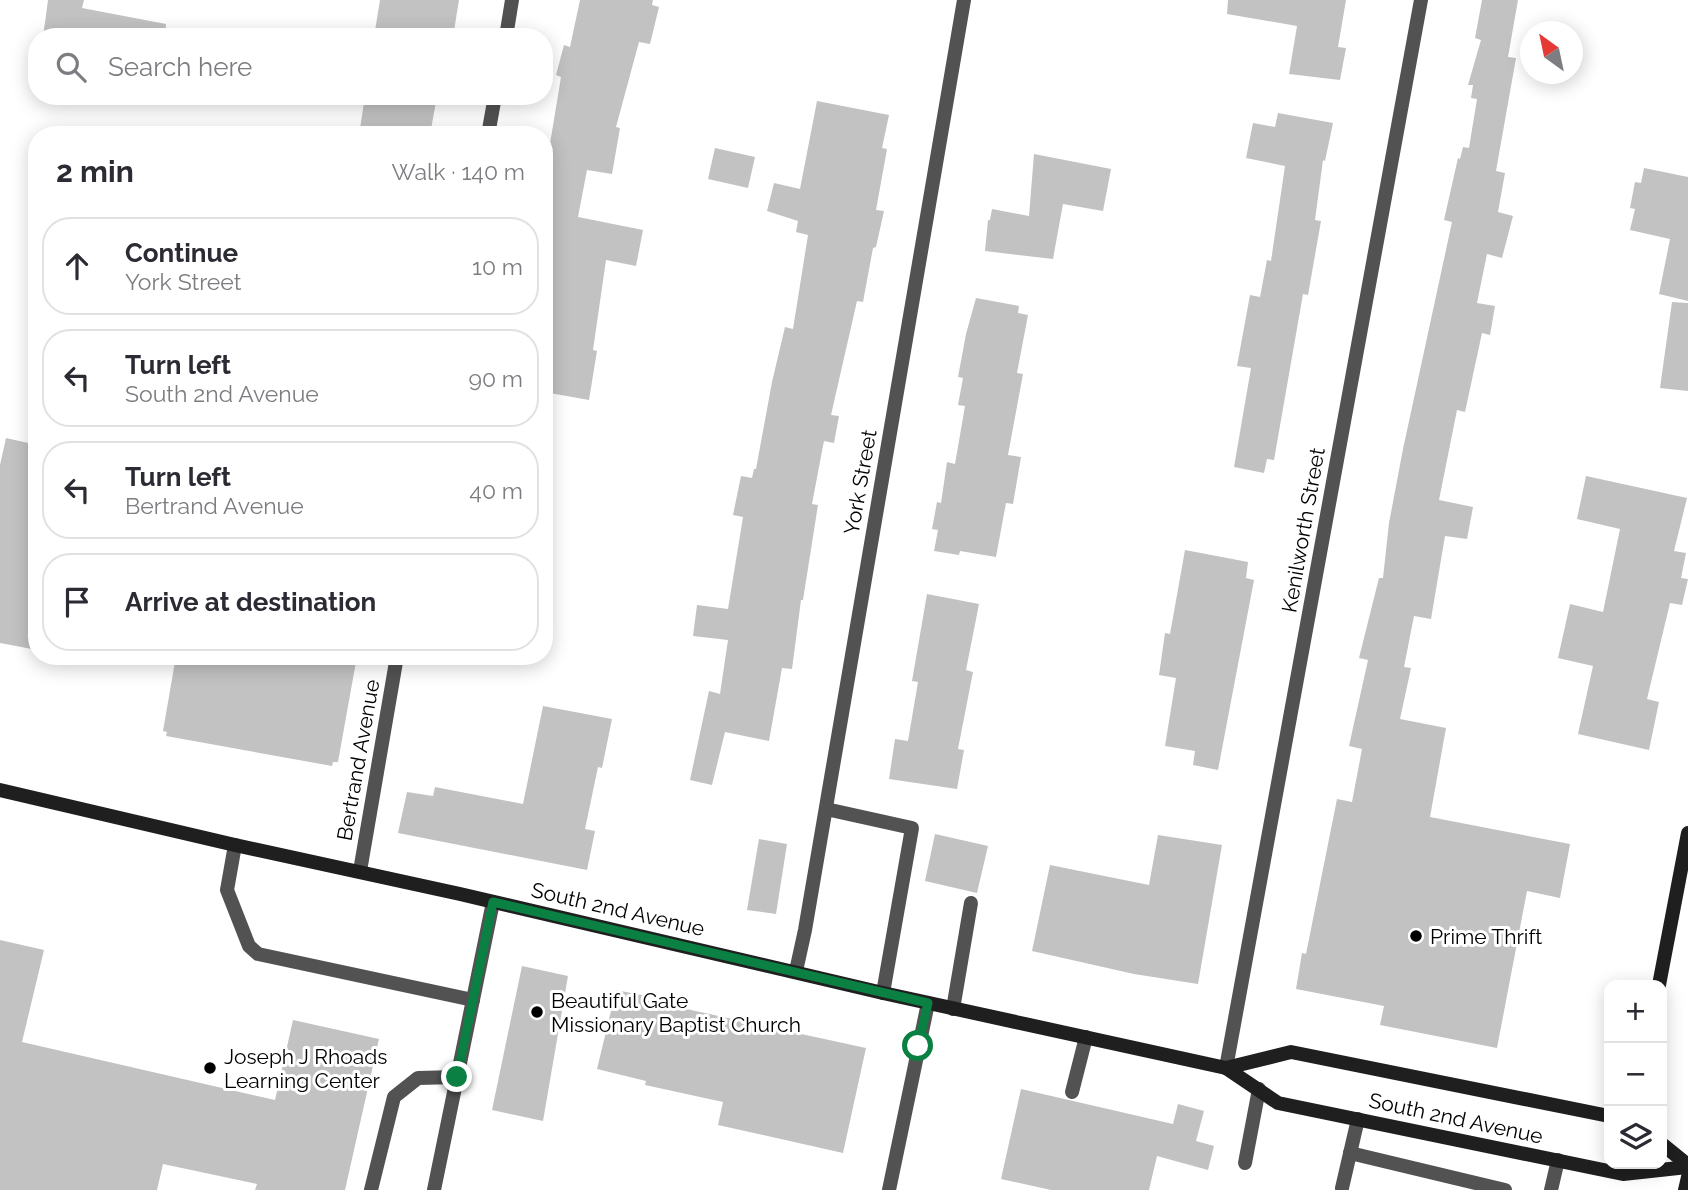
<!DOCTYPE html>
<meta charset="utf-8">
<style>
body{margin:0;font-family:Raleway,sans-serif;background:#f2f2f3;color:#2b2b33}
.controls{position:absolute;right:21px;bottom:21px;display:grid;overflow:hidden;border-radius:14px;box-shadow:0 4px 18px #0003}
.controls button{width:63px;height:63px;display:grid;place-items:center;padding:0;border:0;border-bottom:2px solid #e1e1e2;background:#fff;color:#2b2b33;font:35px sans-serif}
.compass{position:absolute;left:1520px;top:21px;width:63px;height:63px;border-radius:50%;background:#fff;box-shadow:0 4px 18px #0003;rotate:327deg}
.stop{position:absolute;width:21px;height:21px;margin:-16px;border:5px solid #0b8043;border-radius:50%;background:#fff}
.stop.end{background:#0b8043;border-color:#fff;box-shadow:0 2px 7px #0008}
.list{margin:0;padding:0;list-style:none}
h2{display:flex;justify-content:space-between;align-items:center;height:91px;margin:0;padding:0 28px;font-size:30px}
h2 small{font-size:23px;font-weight:400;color:#7c7c81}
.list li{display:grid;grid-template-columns:46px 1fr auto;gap:21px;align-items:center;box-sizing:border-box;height:98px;margin:0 14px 14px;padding:0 14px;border:2px solid #e1e1e2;border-radius:28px}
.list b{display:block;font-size:26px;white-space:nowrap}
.list p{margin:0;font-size:23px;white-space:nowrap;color:#7c7c81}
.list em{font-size:23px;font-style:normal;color:#7c7c81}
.icon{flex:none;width:38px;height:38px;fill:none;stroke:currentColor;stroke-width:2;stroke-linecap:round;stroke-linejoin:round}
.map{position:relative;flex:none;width:1688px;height:1190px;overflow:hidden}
.search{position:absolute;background:#fff;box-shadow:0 4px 18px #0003;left:28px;top:28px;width:525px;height:77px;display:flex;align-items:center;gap:18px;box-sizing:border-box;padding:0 24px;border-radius:28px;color:#7c7c81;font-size:26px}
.panel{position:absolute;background:#fff;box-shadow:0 4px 18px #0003;left:28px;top:126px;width:525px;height:539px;border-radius:28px}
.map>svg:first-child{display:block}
.building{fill:#c2c2c2}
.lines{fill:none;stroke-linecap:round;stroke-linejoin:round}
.service{stroke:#525252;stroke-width:14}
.minor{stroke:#525252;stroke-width:14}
.secondary{stroke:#1f1f1f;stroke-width:14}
.route{stroke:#0b8043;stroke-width:9}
.poi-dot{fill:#000;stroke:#fff;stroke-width:2.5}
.labels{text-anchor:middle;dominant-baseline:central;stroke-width:6;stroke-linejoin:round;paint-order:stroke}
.street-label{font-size:21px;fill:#000;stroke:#fff}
.poi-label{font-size:21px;fill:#000;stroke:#fff;text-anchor:start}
</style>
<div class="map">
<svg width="1688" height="1190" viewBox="0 0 1688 1190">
<rect width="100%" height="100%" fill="#fff"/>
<g class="building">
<path d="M 48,0 L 84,0 L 82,8 L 166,24 L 165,37 L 43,37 Z"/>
<path d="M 380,0 L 459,0 L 453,37 L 374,37 Z"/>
<path d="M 580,0 L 653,0 L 652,5 L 659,7 L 650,44 L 639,42 L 616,127 L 620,128 L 612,174 L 587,170 L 578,217 L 643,230 L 636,266 L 606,260 L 593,350 L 597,351 L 589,400 L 544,392 L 544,180 L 561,77 L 556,75 L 564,45 L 570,47 Z"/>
<path d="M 1228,0 L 1346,0 L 1338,47 L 1346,48 L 1340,80 L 1289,74 L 1297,26 L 1227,14 Z"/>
<path d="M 1482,0 L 1518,0 L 1508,57 L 1516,58 L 1496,171 L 1505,173 L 1498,212 L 1513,216 L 1502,258 L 1487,254 L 1477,303 L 1495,306 L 1490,335 L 1482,333 L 1465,412 L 1457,410 L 1439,500 L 1473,507 L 1467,539 L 1445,536 L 1431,619 L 1414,616 L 1404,667 L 1411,668 L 1400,719 L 1446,728 L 1430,817 L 1570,844 L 1560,898 L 1527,891 L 1497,1048 L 1380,1025 L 1384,1006 L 1296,989 L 1302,953 L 1306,954 L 1337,799 L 1352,802 L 1362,749 L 1349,746 L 1368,660 L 1359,658 L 1379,578 L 1383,578 L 1389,523 L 1403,449 L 1452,222 L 1444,220 L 1458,158 L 1460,159 L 1463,147 L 1469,148 L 1477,99 L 1471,98 L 1473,85 L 1468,85 L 1481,40 L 1475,38 Z"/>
<path d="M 365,96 L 437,96 L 430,135 L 359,135 Z"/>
<path d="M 817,101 L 889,115 L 882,148 L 887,149 L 876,210 L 884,211 L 876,247 L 873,248 L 863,302 L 857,301 L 831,415 L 839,416 L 834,443 L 824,441 L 822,451 L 812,504 L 818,505 L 803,600 L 801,600 L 792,669 L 782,668 L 769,741 L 725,732 L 712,785 L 690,780 L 709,691 L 720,694 L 728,640 L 693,636 L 697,605 L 728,609 L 743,517 L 733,515 L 741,476 L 752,478 L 754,469 L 756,469 L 772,382 L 785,327 L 793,329 L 808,235 L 796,232 L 798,221 L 767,211 L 774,183 L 800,189 Z"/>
<path d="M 1278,113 L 1333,123 L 1325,161 L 1323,160 L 1315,220 L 1321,221 L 1308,295 L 1303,294 L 1274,460 L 1267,459 L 1264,473 L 1234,467 L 1251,368 L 1237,366 L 1250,295 L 1260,297 L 1267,260 L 1271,261 L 1285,166 L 1246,158 L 1253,123 L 1275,127 Z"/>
<path d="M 715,148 L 755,157 L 748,188 L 708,179 Z"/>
<path d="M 1034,154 L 1111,169 L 1103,211 L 1063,204 L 1053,259 L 985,251 L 988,220 L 990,220 L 992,209 L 1029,216 Z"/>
<path d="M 1644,168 L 1688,177 L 1688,301 L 1659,294 L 1670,239 L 1630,230 L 1635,209 L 1630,208 L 1635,182 L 1641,183 Z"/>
<path d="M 976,298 L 1019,306 L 1018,313 L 1028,315 L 1017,373 L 1023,374 L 1008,455 L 1021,457 L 1013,504 L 1006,503 L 996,557 L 960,551 L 959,555 L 934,551 L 938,530 L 932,529 L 937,502 L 941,503 L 947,462 L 955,464 L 965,406 L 958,405 L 963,378 L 958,377 L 966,334 Z"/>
<path d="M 1672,302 L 1688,303 L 1688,391 L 1660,388 Z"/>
<path d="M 6,438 L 37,445 L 37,650 L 0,643 L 0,465 Z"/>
<path d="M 1586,476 L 1687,498 L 1674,551 L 1686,553 L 1681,578 L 1688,579 L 1682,605 L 1670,603 L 1647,699 L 1659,702 L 1649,750 L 1578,734 L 1593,666 L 1558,658 L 1570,604 L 1603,612 L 1620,529 L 1577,519 Z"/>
<path d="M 1185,550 L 1248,562 L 1246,578 L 1254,580 L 1218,770 L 1193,765 L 1195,751 L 1165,746 L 1176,678 L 1159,675 L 1165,633 L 1170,634 Z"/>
<path d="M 927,594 L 979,604 L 966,670 L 973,672 L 958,749 L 964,750 L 957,789 L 889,779 L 895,739 L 908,741 L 918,682 L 912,681 Z"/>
<path d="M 176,656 L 357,656 L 338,762 L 333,762 L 332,766 L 166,736 L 167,732 L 163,731 Z"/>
<path d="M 543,706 L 612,719 L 602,768 L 598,767 L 585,829 L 595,831 L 587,870 L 398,833 L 407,792 L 433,796 L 435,787 L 523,804 Z"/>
<path d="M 935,834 L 988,846 L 977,893 L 925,881 Z"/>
<path d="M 1158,835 L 1222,845 L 1198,984 L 1134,974 L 1032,951 L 1050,865 L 1149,885 Z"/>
<path d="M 759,839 L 787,844 L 776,914 L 747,910 Z"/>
<path d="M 0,940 L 44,950 L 22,1042 L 275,1100 L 293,1020 L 379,1039 L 345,1190 L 255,1190 L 257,1184 L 163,1164 L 157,1190 L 0,1190 Z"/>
<path d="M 522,966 L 568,976 L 543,1121 L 492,1110 Z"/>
<path d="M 616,990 L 646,996 L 645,1000 L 866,1048 L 843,1153 L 718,1125 L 723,1102 L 645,1085 L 646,1081 L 597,1069 Z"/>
<path d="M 1021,1089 L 1173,1124 L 1178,1104 L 1204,1111 L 1196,1141 L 1214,1146 L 1208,1170 L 1157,1156 L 1149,1190 L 1051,1190 L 1001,1179 Z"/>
</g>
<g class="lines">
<g class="service">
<path d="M 826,809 L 912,828 L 883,993"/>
<path d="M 235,845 L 227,890 L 249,946 L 258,954 L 473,1000"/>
<path d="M 953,1009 L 971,903"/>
<path d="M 1072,1092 L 1086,1037"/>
<path d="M 1350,1153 L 1505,1190"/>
<path d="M 1245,1163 L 1259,1089"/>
<path d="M 1342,1188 L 1358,1119"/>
<path d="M 371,1190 L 394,1097 L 418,1078 L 457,1077"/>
<path d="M 1551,1190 L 1558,1160"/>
</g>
<g class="minor">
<path d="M 506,37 L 512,0"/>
<path d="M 488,135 L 495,96"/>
<path d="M 360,871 L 397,656"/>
<path d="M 796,971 L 805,930 L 964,0"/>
<path d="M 1226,1068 L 1421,0"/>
<path d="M 434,1190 L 493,902"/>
<path d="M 889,1190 L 928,1003"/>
</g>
<g class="secondary">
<path d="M 0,790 L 235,845 L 460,894 L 883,993 L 1226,1068 L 1278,1103 L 1623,1174 L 1688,1167"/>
<path d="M 1659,985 L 1688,833"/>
<path d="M 1226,1068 L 1291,1052 L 1609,1116"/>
<path d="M 1662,1144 L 1688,1165"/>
<path d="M 1685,1190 L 1688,1177"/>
</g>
</g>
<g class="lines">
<path class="route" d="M 457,1077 L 493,902 L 928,1003 L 918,1046"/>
</g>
<g class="poi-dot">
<circle cx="1416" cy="936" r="7"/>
<circle cx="537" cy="1012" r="7"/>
<circle cx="210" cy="1068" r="7"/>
</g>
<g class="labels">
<g class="street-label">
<text transform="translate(860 482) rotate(-80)">York Street</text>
<text transform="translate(1303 530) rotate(-80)">Kenilworth Street</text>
<text transform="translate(358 760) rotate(-80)">Bertrand Avenue</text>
<text transform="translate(618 909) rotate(13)">South 2nd Avenue</text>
<text transform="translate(1456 1118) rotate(12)">South 2nd Avenue</text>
</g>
<g class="poi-label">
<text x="1430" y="936">Prime Thrift</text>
<text x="551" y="1000">Beautiful Gate<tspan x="551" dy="24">Missionary Baptist Church</tspan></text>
<text x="224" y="1056">Joseph J Rhoads<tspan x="224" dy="24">Learning Center</tspan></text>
</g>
</g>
</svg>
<div class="controls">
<button>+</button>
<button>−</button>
<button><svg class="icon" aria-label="layers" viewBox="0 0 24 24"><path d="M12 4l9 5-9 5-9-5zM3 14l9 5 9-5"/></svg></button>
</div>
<svg class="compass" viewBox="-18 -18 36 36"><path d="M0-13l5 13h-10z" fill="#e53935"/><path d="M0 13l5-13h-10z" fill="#7c7c81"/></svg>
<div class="stop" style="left:918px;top:1046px"></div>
<div class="stop end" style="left:457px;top:1077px"></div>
<div class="search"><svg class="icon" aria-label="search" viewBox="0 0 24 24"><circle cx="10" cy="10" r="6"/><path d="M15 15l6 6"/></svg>Search here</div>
<section class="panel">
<h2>2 min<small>Walk · 140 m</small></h2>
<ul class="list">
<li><svg class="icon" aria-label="ahead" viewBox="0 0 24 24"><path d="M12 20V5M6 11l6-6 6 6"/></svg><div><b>Continue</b><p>York Street</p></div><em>10 m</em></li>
<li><svg class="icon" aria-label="left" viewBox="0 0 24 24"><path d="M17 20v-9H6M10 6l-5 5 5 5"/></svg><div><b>Turn left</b><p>South 2nd Avenue</p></div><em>90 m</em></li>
<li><svg class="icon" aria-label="left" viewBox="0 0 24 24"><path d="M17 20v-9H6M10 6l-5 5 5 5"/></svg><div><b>Turn left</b><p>Bertrand Avenue</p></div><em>40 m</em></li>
<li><svg class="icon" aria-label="arrive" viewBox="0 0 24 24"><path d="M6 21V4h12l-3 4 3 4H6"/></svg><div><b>Arrive at destination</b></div></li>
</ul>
</section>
</div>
